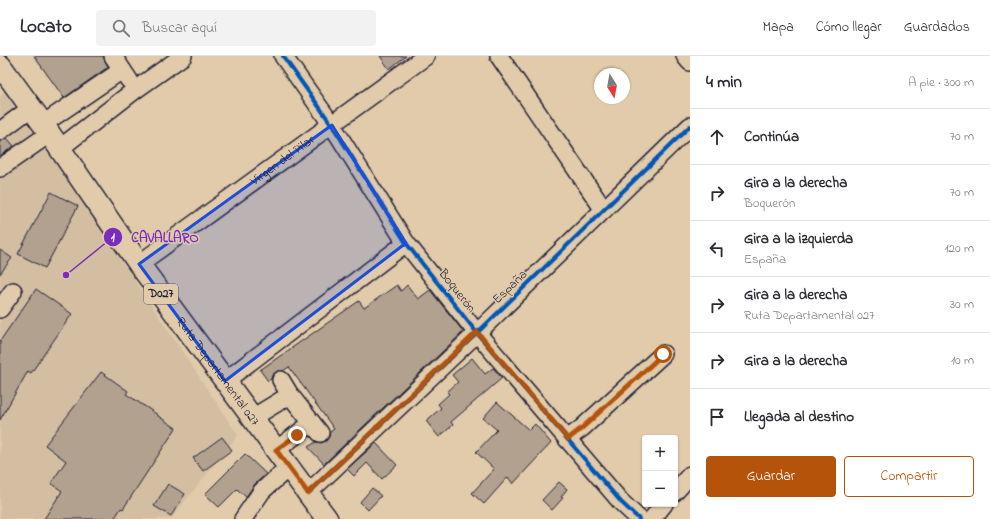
<!DOCTYPE html>
<html lang="es">
<meta charset="utf-8">
<style>
body{margin:0;font-family:"Indie Flower",sans-serif;background:#f2f2f3;color:#2b2b33}
.controls{position:absolute;right:12px;bottom:12px;display:grid;overflow:hidden;border-radius:4px;box-shadow:0 1px 3px #0004}
.controls button{width:36px;height:36px;display:grid;place-items:center;padding:0;border:0;border-bottom:1px solid #e1e1e2;background:#fff;color:#2b2b33;font:20px sans-serif}
.compass{position:absolute;left:594px;top:12px;width:36px;height:36px;border-radius:50%;background:#fff;box-shadow:0 1px 3px #0004;rotate:169deg}
.stop{position:absolute;width:12px;height:12px;margin:-9px;border:3px solid #b45309;border-radius:50%;background:#fff}
.stop.end{background:#b45309;border-color:#fff;box-shadow:0 1px 4px #0008}
.list{margin:0;padding:0;list-style:none}
h2{display:flex;justify-content:space-between;align-items:center;height:52px;margin:0;padding:0 16px;font-size:17px}
h2 small{font-size:13px;font-weight:400;color:#7c7c81}
.list li{display:grid;grid-template-columns:26px 1fr auto;gap:12px;align-items:center;box-sizing:border-box;height:56px;padding:0 16px;border-top:1px solid #e1e1e2}
.list b{display:block;font-size:15px;white-space:nowrap}
.list p{margin:0;font-size:13px;white-space:nowrap;color:#7c7c81}
.list em{font-size:13px;font-style:normal;color:#7c7c81}
.actions{display:flex;gap:8px;padding:12px 16px}
.actions a{flex:1;padding:9px 0;border:1px solid #b45309;border-radius:4px;text-align:center;font-size:14px;color:#b45309}
.actions .main{background:#b45309;color:#fff}
.icon{flex:none;width:22px;height:22px;fill:none;stroke:currentColor;stroke-width:2;stroke-linecap:round;stroke-linejoin:round}
.map{position:relative;flex:none;width:690px;height:463px;overflow:hidden}
header{display:flex;align-items:center;gap:24px;box-sizing:border-box;height:56px;padding:0 20px;background:#fff;border-bottom:1px solid #e1e1e2}
header strong{font-size:19px}
nav{display:flex;gap:22px;margin-inline-start:auto;font-size:14px}
.search{width:280px;height:36px;background:#f2f2f3;display:flex;align-items:center;gap:10px;box-sizing:border-box;padding:0 14px;border-radius:4px;color:#7c7c81;font-size:15px}
main{display:flex}
aside{flex:1;background:#fff}
.map>svg:first-child{display:block}
.built{fill:#d3bea2}
.building{fill:#b2a18f;stroke:#22223b}
.lines{fill:none;stroke-linecap:round;stroke-linejoin:round}
.minor-casing{stroke:#22223b;stroke-width:20}
.major-casing{stroke:#22223b;stroke-width:24}
.minor{stroke:#e1cbaa;stroke-width:17}
.major{stroke:#e1cbaa;stroke-width:21}
.cycleway-casing{stroke:#e1cbaa;stroke-width:6}
.cycleway{stroke:#0057b8;stroke-width:4}
.route{stroke:#b45309;stroke-width:5}
.marked{fill:#1d4ed8;fill-opacity:0.2;stroke:#1d4ed8;stroke-width:3;stroke-linejoin:round}
.labels{text-anchor:middle;dominant-baseline:central;stroke-width:3;stroke-linejoin:round;paint-order:stroke}
.shield{fill:#e1cbaa;stroke:#5b555c;stroke-width:1}
.shield-label{font-size:12px;font-weight:bold;fill:#22223b}
.street-label{font-size:13px;fill:#22223b;stroke:#e1cbaa}
.leader{fill:none;stroke:#7b2cbf;stroke-width:1.5}
.callout-dot{fill:#7b2cbf;stroke:#e1cbaa;stroke-width:1.5}
.mark-label{font-size:12px;text-anchor:middle;font-weight:bold;fill:#fff}
.callout-label{font-size:14px;text-anchor:middle;font-weight:bold;fill:#7b2cbf;stroke:#e1cbaa;stroke-width:3;stroke-linejoin:round;paint-order:stroke}
</style>
<header>
<strong>Locato</strong>
<div class="search"><svg class="icon" aria-label="search" viewBox="0 0 24 24"><circle cx="10" cy="10" r="6"/><path d="M15 15l6 6"/></svg>Buscar aquí</div>
<nav><a>Mapa</a><a>Cómo llegar</a><a>Guardados</a></nav>
</header>
<main>
<div class="map">
<svg width="690" height="463" viewBox="0 0 690 463">
<rect width="100%" height="100%" fill="#e1cbaa"/>
<filter id="ink" filterUnits="userSpaceOnUse"><feTurbulence type="fractalNoise" baseFrequency=".025" numOctaves="2"/><feDisplacementMap in="SourceGraphic" scale="8" xChannelSelector="R" yChannelSelector="G"/><feConvolveMatrix kernelMatrix="1 2 1 2 8 2 1 2 1" color-interpolation-filters="sRGB"/></filter>
<g filter="url(#ink)">
<path class="built" d="M 6,32 L 238,379 L 171,463 L 0,463 L 0,41 Z"/>
<g class="building">
<path d="M 34,0 L 103,0 L 108,11 L 64,42 Z"/>
<path d="M 380,0 L 406,0 L 389,13 Z"/>
<path d="M 7,82 L 14,90 L 0,100 L 0,85 Z"/>
<path d="M 51,136 L 78,150 L 45,212 L 18,198 Z"/>
<path d="M 0,194 L 12,202 L 0,218 Z"/>
<path d="M 397,229 L 401,235 L 407,229 L 418,243 L 430,234 L 462,274 L 462,277 L 324,408 L 308,391 L 316,386 L 321,387 L 326,385 L 329,381 L 330,376 L 334,373 L 289,311 L 283,315 L 276,316 L 272,319 L 271,323 L 268,325 L 260,314 L 359,245 L 364,252 Z"/>
<path d="M 36,233 L 72,258 L 31,317 L 28,315 L 0,364 L 0,285 Z"/>
<path d="M 472,302 L 485,318 L 493,312 L 502,322 L 451,366 L 453,369 L 439,381 L 426,365 L 441,352 L 438,348 L 449,338 L 447,336 L 458,326 L 452,319 Z"/>
<path d="M 101,316 L 128,335 L 126,338 L 158,359 L 158,360 L 176,372 L 123,453 L 121,452 L 114,463 L 44,463 L 62,435 L 51,427 L 66,405 L 45,389 Z"/>
<path d="M 497,346 L 529,374 L 535,368 L 551,387 L 513,428 L 508,421 L 484,448 L 472,437 L 494,413 L 476,396 L 497,374 L 483,362 Z"/>
<path d="M 222,381 L 232,394 L 203,415 L 193,402 Z"/>
<path d="M 376,387 L 397,409 L 382,423 L 367,407 L 354,420 L 347,413 Z"/>
<path d="M 245,398 L 266,418 L 254,429 L 246,441 L 237,433 L 219,451 L 205,438 Z"/>
<path d="M 559,426 L 567,433 L 561,441 L 563,442 L 552,454 L 542,444 Z"/>
<path d="M 168,428 L 185,438 L 171,460 L 154,450 Z"/>
<path d="M 372,432 L 381,440 L 368,454 L 360,446 Z"/>
</g>
<g class="lines">
<g class="minor-casing">
<g id="minor">
<path d="M 113,0 L 129,24"/>
<path d="M 283,0 L 332,69 L 406,187 L 477,277 L 621,446 L 639,463"/>
<path d="M 499,0 L 604,154"/>
<path d="M 685,0 L 690,6"/>
<path d="M 43,68 L 122,14"/>
<path d="M 0,75 L 31,52"/>
<path d="M 59,93 L 135,34 L 183,0"/>
<path d="M 0,112 L 49,78"/>
<path id="s1" d="M 139,208 L 426,0"/>
<path d="M 0,253 L 13,235"/>
<path d="M 225,325 L 406,187"/>
<path d="M 290,339 L 312,367"/>
<path d="M 252,362 L 290,339 L 281,324"/>
<path d="M 567,383 L 582,372 L 663,298"/>
<path d="M 276,394 L 312,367 L 320,377"/>
<path d="M 675,436 L 690,419"/>
<path d="M 308,437 L 477,277 L 690,70"/>
<path d="M 243,463 L 262,435 L 289,411"/>
<path d="M 652,463 L 664,448"/>
</g>
</g>
<g class="major-casing">
<g id="major">
<path id="s2" d="M 0,9 L 43,68 L 139,208 L 327,463"/>
</g>
</g>
<use href="#minor" class="minor"/>
<use href="#major" class="major"/>
<g class="cycleway-casing">
<g id="cycleway">
<path d="M 283,0 L 332,69 L 406,187 L 477,277 L 621,446 L 639,463"/>
<path d="M 308,437 L 477,277 L 690,70"/>
</g>
</g>
<use href="#cycleway" class="cycleway"/>
</g>
</g>
<g class="lines" filter="url(#ink)">
<path class="route" d="M 297,379 L 276,394 L 308,437 L 477,276 L 568,383 L 582,372 L 663,298"/>
</g>
<path class="marked" d="M 332,69 L 406,187 L 225,325 L 139,208 Z"/>
<g class="labels">
<rect class="shield" x="144" y="228" width="34" height="20" rx="3"/>
<g class="shield-label">
<text x="161" y="238">D027</text>
</g>
<g class="street-label">
<text stroke="none"><textPath href="#s1" startOffset="177">Virgen del Pilar</textPath></text>
<text transform="translate(510 231) rotate(-44)">España</text>
<text transform="translate(457 235) rotate(52)">Boquerón</text>
<text stroke="none"><textPath href="#s2" startOffset="376">Ruta Departamental 027</textPath></text>
</g>
</g>
<path class="leader" d="M66 219L113 181"/>
<g class="callout-dot">
<circle cx="66" cy="219" r="4"/>
<circle cx="113" cy="181" r="10"/>
</g>
<g class="mark-label">
<text x="113" y="185">1</text>
</g>
<g class="callout-label">
<text x="165" y="186">CAVALLARO</text>
</g>
</svg>
<div class="controls">
<button>+</button>
<button>−</button>
</div>
<svg class="compass" viewBox="-18 -18 36 36"><path d="M0-13l5 13h-10z" fill="#e53935"/><path d="M0 13l5-13h-10z" fill="#7c7c81"/></svg>
<div class="stop" style="left:663px;top:298px"></div>
<div class="stop end" style="left:297px;top:379px"></div>
</div>
<aside>
<h2>4 min<small>A pie · 300 m</small></h2>
<ul class="list">
<li><svg class="icon" aria-label="ahead" viewBox="0 0 24 24"><path d="M12 20V5M6 11l6-6 6 6"/></svg><div><b>Continúa</b></div><em>70 m</em></li>
<li><svg class="icon" aria-label="right" viewBox="0 0 24 24"><path d="M7 20v-9h11M14 6l5 5-5 5"/></svg><div><b>Gira a la derecha</b><p>Boquerón</p></div><em>70 m</em></li>
<li><svg class="icon" aria-label="left" viewBox="0 0 24 24"><path d="M17 20v-9H6M10 6l-5 5 5 5"/></svg><div><b>Gira a la izquierda</b><p>España</p></div><em>120 m</em></li>
<li><svg class="icon" aria-label="right" viewBox="0 0 24 24"><path d="M7 20v-9h11M14 6l5 5-5 5"/></svg><div><b>Gira a la derecha</b><p>Ruta Departamental 027</p></div><em>30 m</em></li>
<li><svg class="icon" aria-label="right" viewBox="0 0 24 24"><path d="M7 20v-9h11M14 6l5 5-5 5"/></svg><div><b>Gira a la derecha</b></div><em>10 m</em></li>
<li><svg class="icon" aria-label="arrive" viewBox="0 0 24 24"><path d="M6 21V4h12l-3 4 3 4H6"/></svg><div><b>Llegada al destino</b></div></li>
</ul>
<div class="actions"><a class="main">Guardar</a><a>Compartir</a></div>
</aside>
</main>
